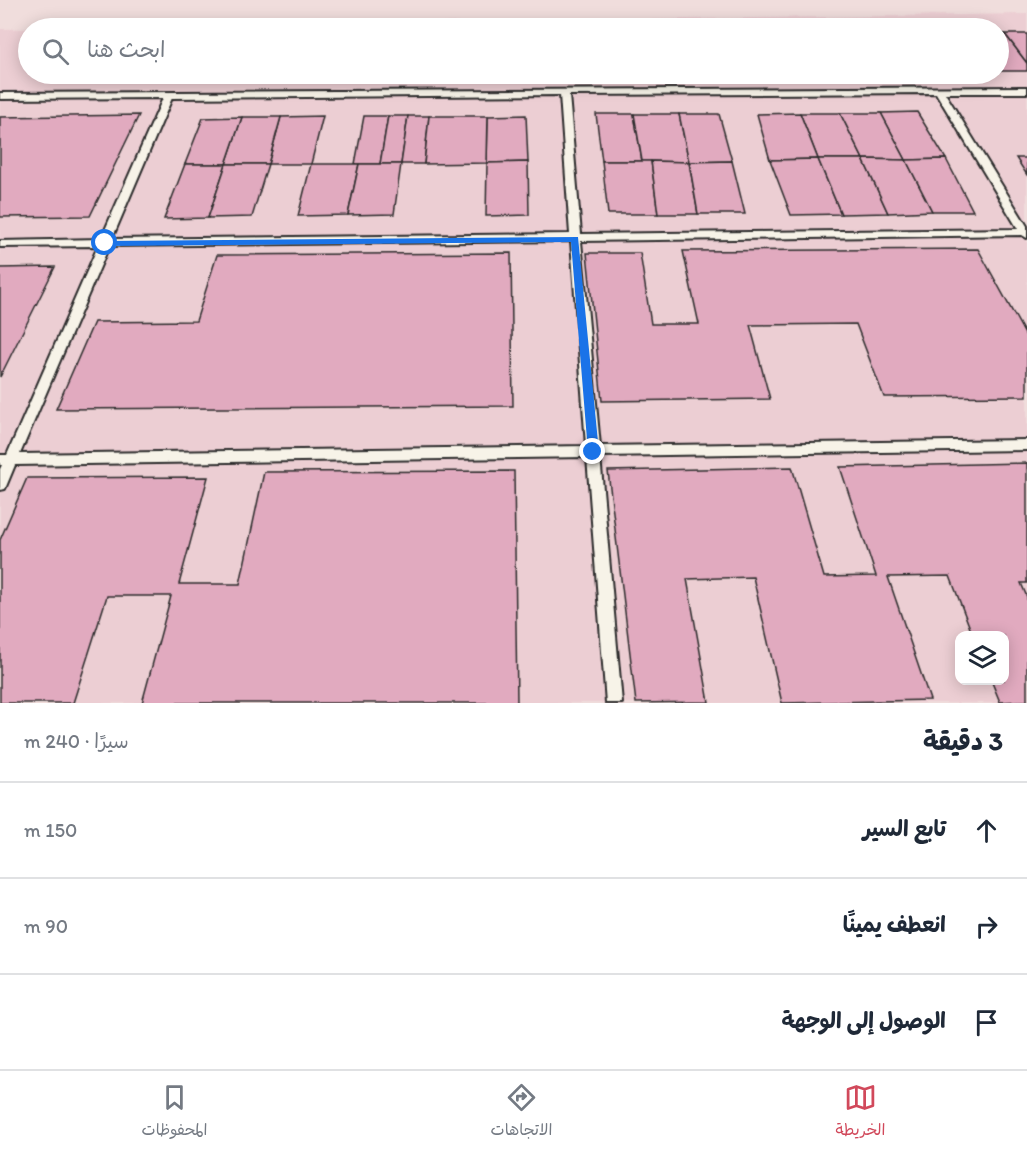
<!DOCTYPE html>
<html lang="ar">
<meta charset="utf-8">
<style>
body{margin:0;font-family:Itim,"Playpen Sans Arabic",sans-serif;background:#f2f2f3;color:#1f2937;direction:rtl}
.controls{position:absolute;right:18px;bottom:18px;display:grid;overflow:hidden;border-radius:12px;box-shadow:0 3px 15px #0003}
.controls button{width:54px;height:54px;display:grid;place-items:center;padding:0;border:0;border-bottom:2px solid #e0e1e3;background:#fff;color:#1f2937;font:30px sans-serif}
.stop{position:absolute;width:18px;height:18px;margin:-14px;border:4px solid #1a73e8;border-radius:50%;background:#fff}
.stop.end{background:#1a73e8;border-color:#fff;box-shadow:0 2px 6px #0008}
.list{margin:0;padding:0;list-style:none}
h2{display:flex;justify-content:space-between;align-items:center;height:78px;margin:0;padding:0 24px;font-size:26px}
h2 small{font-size:20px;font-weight:400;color:#747a83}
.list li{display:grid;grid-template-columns:39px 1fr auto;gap:18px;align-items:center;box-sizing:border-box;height:96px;padding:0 24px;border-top:2px solid #e0e1e3}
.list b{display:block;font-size:22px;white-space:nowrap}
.list em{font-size:20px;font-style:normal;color:#747a83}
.icon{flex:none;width:33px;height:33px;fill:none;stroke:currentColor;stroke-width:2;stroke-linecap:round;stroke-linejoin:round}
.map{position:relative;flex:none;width:1027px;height:703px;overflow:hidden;direction:ltr}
.search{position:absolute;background:#fff;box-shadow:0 3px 15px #0003;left:18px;right:18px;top:18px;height:66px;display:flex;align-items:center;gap:15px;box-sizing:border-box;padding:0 21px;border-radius:33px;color:#747a83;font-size:22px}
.sheet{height:366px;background:#fff}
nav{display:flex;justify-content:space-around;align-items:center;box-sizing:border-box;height:84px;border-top:2px solid #e0e1e3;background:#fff;font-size:16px;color:#747a83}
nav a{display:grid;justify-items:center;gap:3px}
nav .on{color:#d1495b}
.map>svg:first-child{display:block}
.built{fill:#ecced3;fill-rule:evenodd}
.building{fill:#e1aabf;stroke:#2b2b2b;stroke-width:1.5}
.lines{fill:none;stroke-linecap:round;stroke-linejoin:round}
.service-casing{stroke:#2b2b2b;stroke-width:4}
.service{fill:#f7f3e8;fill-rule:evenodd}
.route{fill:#1a73e8}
</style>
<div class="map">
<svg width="1027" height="703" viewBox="0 0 1027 703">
<rect width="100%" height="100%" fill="#f0dddc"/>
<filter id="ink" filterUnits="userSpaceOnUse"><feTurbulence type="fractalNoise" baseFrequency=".0167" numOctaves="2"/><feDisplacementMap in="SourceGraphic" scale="12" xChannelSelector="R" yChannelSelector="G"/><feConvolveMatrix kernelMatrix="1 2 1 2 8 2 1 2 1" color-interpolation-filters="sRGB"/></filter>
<g filter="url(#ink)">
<path class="built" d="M 1027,14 L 1027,703 L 0,703 L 0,29 ZM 28,28 L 998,28 L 998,74 L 28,74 ZM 960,636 L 1004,636 L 1004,680 L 960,680 Z"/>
<g class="building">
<path d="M 998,34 L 1005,34 L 1027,63 L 1027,71 L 998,71 Z"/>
<path d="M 1005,34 L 1027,34 L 1027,63 Z"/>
<path d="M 917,112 L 946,159 L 906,160 L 881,113 Z"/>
<path d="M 800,113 L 840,113 L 863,159 L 818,159 Z"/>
<path d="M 800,113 L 818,159 L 770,160 L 757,114 Z"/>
<path d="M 840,113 L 881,113 L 906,160 L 863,159 Z"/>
<path d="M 596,114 L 634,114 L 642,161 L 602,161 Z"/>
<path d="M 634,114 L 679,114 L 689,162 L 642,161 Z"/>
<path d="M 679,114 L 719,114 L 732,161 L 689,162 Z"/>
<path d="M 139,115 L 90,216 L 0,217 L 0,117 Z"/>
<path d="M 526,115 L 528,162 L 487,163 L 488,116 Z"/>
<path d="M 323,116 L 311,164 L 268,164 L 281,117 Z"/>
<path d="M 364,116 L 388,116 L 380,164 L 355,164 Z"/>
<path d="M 388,116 L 408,116 L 401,164 L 380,164 Z"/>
<path d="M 408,116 L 429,116 L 424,164 L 401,164 Z"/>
<path d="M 429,116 L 488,116 L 487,163 L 424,164 Z"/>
<path d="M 242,117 L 281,117 L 268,164 L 226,164 Z"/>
<path d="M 242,117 L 226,164 L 185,164 L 203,118 Z"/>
<path d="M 1016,158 L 1027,158 L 1027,175 Z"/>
<path d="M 818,159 L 841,214 L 791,215 L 770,160 Z"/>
<path d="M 818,159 L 863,159 L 888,213 L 841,214 Z"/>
<path d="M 863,159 L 906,160 L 932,211 L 888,213 Z"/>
<path d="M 946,159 L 973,211 L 932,211 L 906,160 Z"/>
<path d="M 602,161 L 651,161 L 658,214 L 608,214 Z"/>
<path d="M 651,161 L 689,162 L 698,214 L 658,214 Z"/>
<path d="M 732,161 L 745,214 L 698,214 L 689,162 Z"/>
<path d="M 528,162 L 529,215 L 486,216 L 487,163 Z"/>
<path d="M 185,164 L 226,164 L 208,218 L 164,219 Z"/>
<path d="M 226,164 L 268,164 L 252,217 L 208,218 Z"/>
<path d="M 311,164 L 359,164 L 348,215 L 298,216 Z"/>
<path d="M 359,164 L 401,164 L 394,214 L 348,215 Z"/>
<path d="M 978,249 L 1027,338 L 1027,396 L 884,397 L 856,324 L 750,325 L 770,399 L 602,401 L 587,253 L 640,253 L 651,324 L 699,324 L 683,251 Z"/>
<path d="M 511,253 L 513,406 L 56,409 L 94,322 L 196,321 L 217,255 Z"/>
<path d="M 55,267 L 0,377 L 0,268 Z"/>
<path d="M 1027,463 L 1027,583 L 1021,583 L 1027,597 L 1027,701 L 1000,702 L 991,680 L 1004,680 L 1004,636 L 973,636 L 950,576 L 888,577 L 930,700 L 782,703 L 753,577 L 687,579 L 709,702 L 636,703 L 608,471 L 792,467 L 824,577 L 876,576 L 840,467 Z"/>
<path d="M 514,471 L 517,703 L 142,703 L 171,596 L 107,596 L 73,703 L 0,703 L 0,540 L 27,478 L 208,477 L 179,584 L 240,584 L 264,472 Z"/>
</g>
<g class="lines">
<g class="service-casing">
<path id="service" d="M 1027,87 L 1027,93 L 945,93 L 1027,226 L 1027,238 L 1022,235 L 581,241 L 600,446 L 1027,440 L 1027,450 L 600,456 L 622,703 L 606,703 L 587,457 L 15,465 L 5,489 L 0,490 L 0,469 L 2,465 L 0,465 L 0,455 L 7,455 L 98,246 L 0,247 L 0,241 L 101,239 L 163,98 L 0,99 L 0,93 ZM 936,93 L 1018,229 L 581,234 L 569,95 ZM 560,95 L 570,234 L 112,239 L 172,98 ZM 571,241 L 586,446 L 20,454 L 109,246 Z"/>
</g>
<use href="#service" class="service"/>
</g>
</g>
<path class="route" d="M 578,237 L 599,452 L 593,456 L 588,452 L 571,242 L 105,246 L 101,243 L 105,241 Z"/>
</svg>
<div class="controls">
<button><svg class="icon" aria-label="layers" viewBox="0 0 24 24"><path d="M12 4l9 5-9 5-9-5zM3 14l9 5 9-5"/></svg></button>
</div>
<div class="stop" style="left:105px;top:243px"></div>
<div class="stop end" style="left:593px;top:452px"></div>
<div class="search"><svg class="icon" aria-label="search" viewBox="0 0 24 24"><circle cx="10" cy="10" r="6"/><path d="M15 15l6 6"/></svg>ابحث هنا</div>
</div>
<section class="sheet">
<h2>3 دقيقة<small>سيرًا · 240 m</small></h2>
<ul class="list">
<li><svg class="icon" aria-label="ahead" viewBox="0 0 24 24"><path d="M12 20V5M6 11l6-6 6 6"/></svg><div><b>تابع السير</b></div><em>150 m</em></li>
<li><svg class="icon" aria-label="right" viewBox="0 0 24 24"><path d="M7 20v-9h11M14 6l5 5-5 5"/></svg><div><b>انعطف يمينًا</b></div><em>90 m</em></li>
<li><svg class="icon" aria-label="arrive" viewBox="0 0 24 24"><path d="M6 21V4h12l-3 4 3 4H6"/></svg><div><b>الوصول إلى الوجهة</b></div></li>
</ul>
</section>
<nav>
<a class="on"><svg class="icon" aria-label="map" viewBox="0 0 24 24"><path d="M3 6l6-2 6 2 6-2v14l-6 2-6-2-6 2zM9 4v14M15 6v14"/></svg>الخريطة</a>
<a><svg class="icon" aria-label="directions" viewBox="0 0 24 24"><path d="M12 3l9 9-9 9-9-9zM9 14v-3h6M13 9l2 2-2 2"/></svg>الاتجاهات</a>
<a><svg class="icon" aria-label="saved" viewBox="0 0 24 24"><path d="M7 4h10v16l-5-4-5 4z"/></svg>المحفوظات</a>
</nav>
